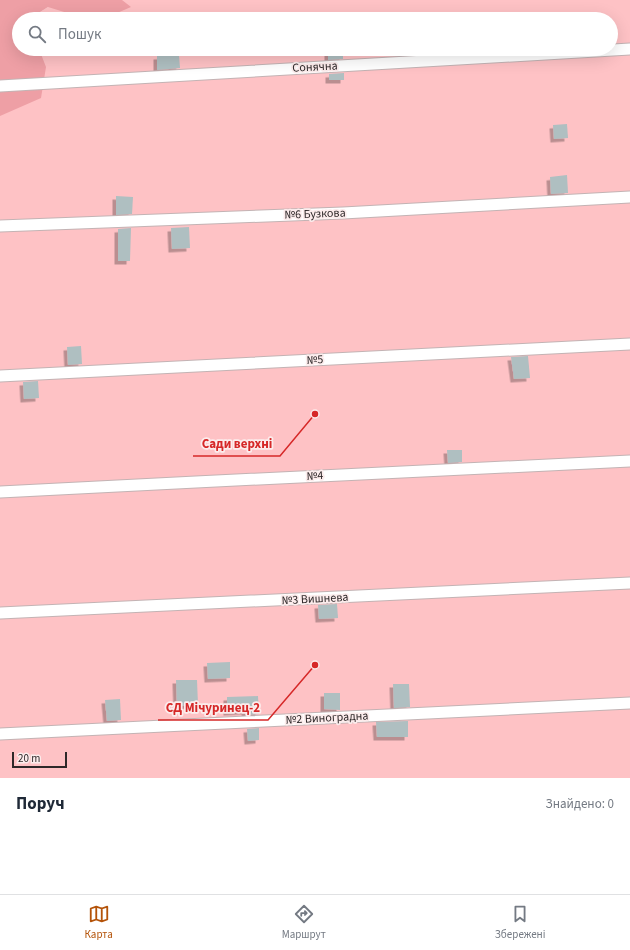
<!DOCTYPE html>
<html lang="uk">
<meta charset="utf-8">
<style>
body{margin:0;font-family:"Source Sans 3",sans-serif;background:#f6f6f7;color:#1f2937}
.scale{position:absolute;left:12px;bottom:10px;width:55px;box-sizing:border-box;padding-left:4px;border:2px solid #2e2829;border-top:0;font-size:11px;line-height:14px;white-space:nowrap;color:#2e2829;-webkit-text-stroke:3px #fcecec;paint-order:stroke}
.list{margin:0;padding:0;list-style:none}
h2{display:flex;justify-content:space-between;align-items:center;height:52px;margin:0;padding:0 16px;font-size:17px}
h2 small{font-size:13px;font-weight:400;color:#747a83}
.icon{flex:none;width:22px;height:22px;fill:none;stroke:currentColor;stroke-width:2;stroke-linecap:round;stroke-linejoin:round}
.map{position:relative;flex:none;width:630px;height:778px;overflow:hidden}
.search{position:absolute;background:#fff;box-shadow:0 4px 16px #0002;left:12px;right:12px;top:12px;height:44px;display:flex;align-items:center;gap:10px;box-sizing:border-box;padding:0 14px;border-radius:22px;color:#747a83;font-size:15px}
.sheet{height:116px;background:#fff}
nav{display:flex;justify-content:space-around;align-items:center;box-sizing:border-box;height:56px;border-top:1px solid #e0e1e3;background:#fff;font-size:11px;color:#747a83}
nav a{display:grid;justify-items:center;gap:2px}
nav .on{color:#b45309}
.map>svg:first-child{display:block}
.green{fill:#fec2c5}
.forest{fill:#ee9fa5}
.building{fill:#afbfc1;filter:url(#shadow)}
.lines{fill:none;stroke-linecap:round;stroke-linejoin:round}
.service-casing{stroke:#c3b3b4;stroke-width:13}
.service{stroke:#fff;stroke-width:11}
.labels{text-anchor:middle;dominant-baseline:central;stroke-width:3.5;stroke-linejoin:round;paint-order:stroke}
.street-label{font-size:12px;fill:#2e2829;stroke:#fcecec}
.leader{fill:none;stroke:#d62828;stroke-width:1.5}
.callout-dot{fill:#d62828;stroke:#fcecec;stroke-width:1.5}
.callout-label{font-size:13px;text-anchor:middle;font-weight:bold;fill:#d62828;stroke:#fcecec;stroke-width:3.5;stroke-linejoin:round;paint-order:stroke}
</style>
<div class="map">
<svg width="630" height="778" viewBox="0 0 630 778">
<defs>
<filter id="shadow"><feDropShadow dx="-3.5" dy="3.5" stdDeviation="0" flood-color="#0004"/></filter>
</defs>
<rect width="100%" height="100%" fill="#fcecec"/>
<path class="green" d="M 54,0 L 630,0 L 630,778 L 0,778 L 0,47 L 19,49 L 611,49 L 611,19 L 29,19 L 48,7 Z"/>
<path class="forest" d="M 0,0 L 122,0 L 131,7 L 103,19 L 87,19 L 48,7 L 29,19 L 19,19 L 19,49 L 39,49 L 46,67 L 41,98 L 0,116 Z"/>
<g class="building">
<path d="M 328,49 L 343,49 L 343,59 L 328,60 Z"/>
<path d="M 179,55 L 180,68 L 157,70 L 157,56 Z"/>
<path d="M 344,73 L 344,80 L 329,80 L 329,74 Z"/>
<path d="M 567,124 L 568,138 L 554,139 L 553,125 Z"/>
<path d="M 567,175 L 568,193 L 551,194 L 550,177 Z"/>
<path d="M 116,196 L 133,197 L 132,214 L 116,215 Z"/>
<path d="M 189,227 L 190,248 L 172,249 L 171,228 Z"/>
<path d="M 131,228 L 130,261 L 118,261 L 118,229 Z"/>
<path d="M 81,346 L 82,364 L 68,365 L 67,347 Z"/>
<path d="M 528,356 L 530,378 L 514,379 L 511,357 Z"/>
<path d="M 38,381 L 39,398 L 24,399 L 23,382 Z"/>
<path d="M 447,450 L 462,450 L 462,462 L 448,463 Z"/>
<path d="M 337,604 L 338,618 L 319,619 L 318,605 Z"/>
<path d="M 230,662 L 230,678 L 208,679 L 207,663 Z"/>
<path d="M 176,680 L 197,680 L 198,705 L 177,706 Z"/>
<path d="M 393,684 L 409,684 L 410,707 L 394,708 Z"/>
<path d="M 324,693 L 340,693 L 340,710 L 324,709 Z"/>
<path d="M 258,696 L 259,714 L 246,715 L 245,711 L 227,712 L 227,697 Z"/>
<path d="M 120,699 L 121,720 L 107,721 L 105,700 Z"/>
<path d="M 408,721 L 408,737 L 377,737 L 376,722 Z"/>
<path d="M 259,728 L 259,740 L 248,741 L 247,729 Z"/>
</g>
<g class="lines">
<g class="service-casing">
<g id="service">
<path d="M 0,86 L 630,49"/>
<path d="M 0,226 L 343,213 L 630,197"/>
<path d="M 0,376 L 630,344"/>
<path d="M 0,492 L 196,482 L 630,461"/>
<path d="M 0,613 L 630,583"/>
<path d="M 0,734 L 630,703"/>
</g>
</g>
<use href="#service" class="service"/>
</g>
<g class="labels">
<g class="street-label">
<text transform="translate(315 67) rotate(-3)">Сонячна</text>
<text transform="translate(315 214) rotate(-2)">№6 Бузкова</text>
<text transform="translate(315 360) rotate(-3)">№5</text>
<text transform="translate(315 476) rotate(-3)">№4</text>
<text transform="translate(315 599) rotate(-3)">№3 Вишнева</text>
<text transform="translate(327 718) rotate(-3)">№2 Виноградна</text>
</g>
</g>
<path class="leader" d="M315 414L280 456H193M315 665L268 720H158"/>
<g class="callout-dot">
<circle cx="315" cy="414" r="4"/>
<circle cx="315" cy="665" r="4"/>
</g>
<g class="callout-label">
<text x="237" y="448">Сади верхні</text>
<text x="213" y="712">СД Мічуринец-2</text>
</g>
</svg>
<div class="scale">20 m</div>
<div class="search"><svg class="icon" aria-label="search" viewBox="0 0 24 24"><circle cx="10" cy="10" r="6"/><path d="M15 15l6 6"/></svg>Пошук</div>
</div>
<section class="sheet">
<h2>Поруч<small>Знайдено: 0</small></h2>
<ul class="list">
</ul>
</section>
<nav>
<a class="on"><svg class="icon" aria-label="map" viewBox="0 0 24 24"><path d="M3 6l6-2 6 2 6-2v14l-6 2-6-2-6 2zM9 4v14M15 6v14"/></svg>Карта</a>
<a><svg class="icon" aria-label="directions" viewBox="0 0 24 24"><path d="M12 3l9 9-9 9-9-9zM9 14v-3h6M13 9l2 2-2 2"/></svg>Маршрут</a>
<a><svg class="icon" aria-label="saved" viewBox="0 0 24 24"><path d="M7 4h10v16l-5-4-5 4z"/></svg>Збережені</a>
</nav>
